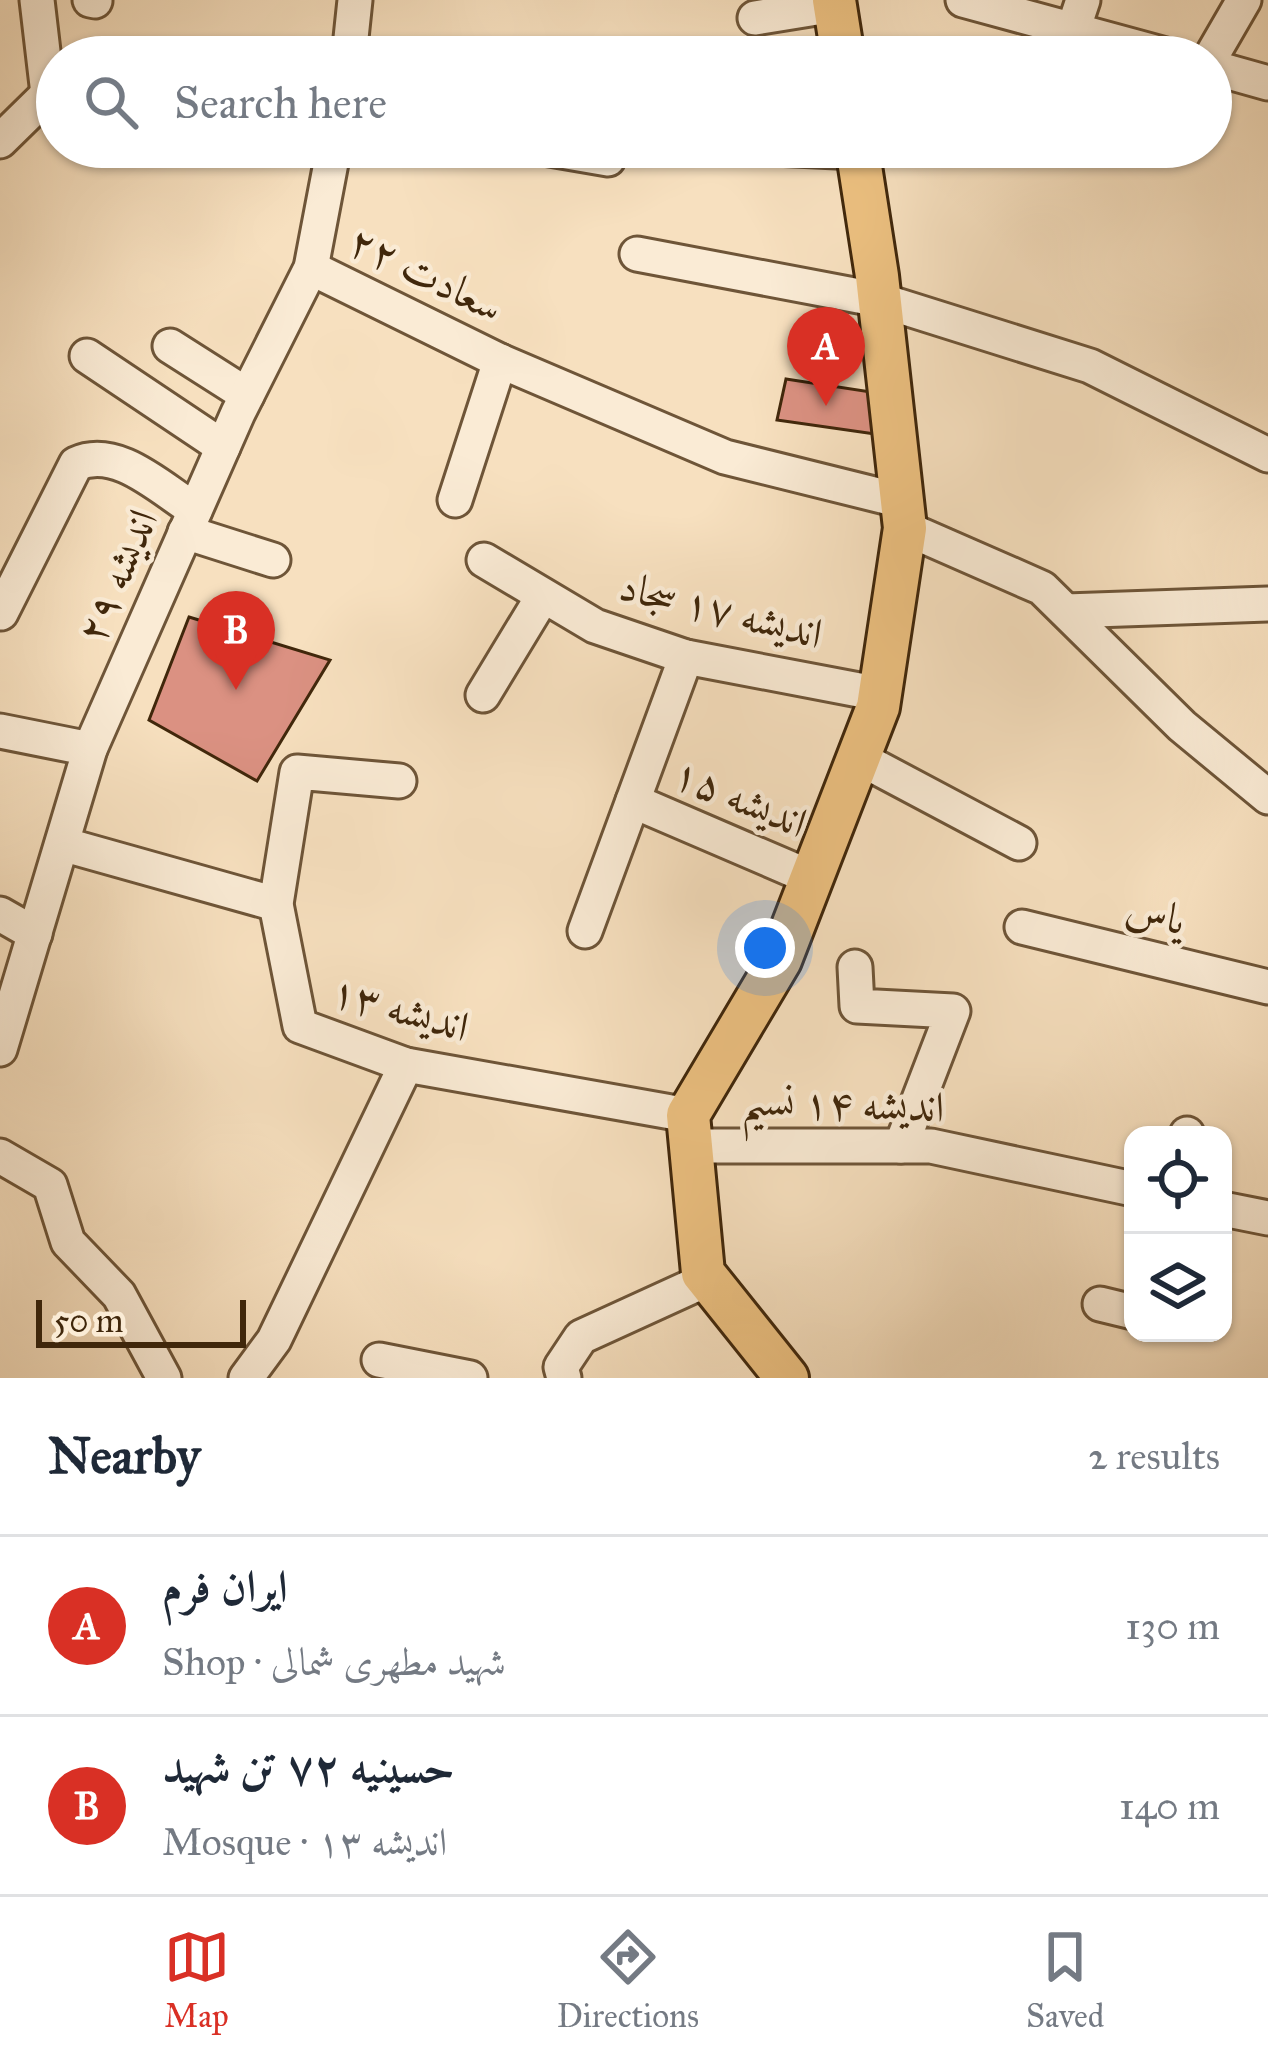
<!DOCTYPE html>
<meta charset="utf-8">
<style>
body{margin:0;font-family:"IM FELL Great Primer",Amiri,serif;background:#f2f2f3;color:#1f2937}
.controls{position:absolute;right:36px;bottom:36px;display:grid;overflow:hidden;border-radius:24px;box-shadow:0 3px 9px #0004}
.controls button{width:108px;height:108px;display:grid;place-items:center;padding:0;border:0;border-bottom:3px solid #e0e1e3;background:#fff;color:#1f2937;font:60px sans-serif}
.scale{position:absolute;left:36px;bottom:30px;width:210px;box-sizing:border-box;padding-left:12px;border:6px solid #40270b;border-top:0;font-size:33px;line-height:42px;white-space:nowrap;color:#40270b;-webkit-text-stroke:9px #faebd5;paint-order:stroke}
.you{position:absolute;left:765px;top:948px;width:42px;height:42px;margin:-30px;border:9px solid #fff;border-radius:50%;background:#1a73e8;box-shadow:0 0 0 18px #1a73e833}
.badge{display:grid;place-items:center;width:78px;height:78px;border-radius:50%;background:#d93025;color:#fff;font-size:39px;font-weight:700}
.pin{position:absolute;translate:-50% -99px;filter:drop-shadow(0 3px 6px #0008)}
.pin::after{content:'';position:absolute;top:63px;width:42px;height:36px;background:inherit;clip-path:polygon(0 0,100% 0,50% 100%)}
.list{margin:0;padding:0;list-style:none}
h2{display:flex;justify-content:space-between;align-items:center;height:156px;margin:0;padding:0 48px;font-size:51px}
h2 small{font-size:39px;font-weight:400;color:#747a83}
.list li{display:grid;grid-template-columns:78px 1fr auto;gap:36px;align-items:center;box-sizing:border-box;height:180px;padding:0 48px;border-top:3px solid #e0e1e3}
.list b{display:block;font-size:45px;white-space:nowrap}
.list p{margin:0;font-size:39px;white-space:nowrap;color:#747a83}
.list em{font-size:39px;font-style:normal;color:#747a83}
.icon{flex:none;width:66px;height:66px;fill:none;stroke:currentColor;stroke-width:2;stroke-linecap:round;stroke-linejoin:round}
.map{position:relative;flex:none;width:1268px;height:1378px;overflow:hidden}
.search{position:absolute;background:#fff;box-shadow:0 3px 9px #0004;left:36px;right:36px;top:36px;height:132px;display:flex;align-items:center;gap:30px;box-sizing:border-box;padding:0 42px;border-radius:66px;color:#747a83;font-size:45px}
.sheet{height:516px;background:#fff}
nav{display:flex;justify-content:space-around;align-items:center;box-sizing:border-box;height:168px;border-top:3px solid #e0e1e3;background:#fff;font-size:33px;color:#747a83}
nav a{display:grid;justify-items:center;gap:6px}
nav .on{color:#d93025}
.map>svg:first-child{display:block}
.building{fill:#db9182;stroke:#40270b;stroke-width:3}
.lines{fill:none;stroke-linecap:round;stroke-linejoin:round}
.minor-casing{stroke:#6e5538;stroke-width:39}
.major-casing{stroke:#40270b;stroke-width:48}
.minor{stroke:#faebd5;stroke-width:33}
.major{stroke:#ecc080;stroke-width:42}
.labels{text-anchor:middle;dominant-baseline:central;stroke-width:9;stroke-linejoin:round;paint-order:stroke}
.street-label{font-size:42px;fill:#40270b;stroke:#faebd5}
</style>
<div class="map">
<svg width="1268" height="1378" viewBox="0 0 1268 1378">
<rect width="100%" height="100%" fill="#f7e0bf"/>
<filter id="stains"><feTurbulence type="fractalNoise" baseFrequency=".00167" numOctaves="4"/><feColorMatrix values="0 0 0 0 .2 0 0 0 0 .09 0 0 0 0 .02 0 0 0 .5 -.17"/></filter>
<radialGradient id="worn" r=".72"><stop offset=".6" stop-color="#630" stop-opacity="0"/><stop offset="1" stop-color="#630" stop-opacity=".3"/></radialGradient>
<g class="building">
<path d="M 786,379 L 871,392 L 875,434 L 777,420 Z"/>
<path d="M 189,617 L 330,660 L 257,781 L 149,720 Z"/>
</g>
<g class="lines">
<g class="minor-casing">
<g id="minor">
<path d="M 37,0 L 48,94"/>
<path d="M 90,0 L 95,1"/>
<path d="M 963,0 L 1173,57"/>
<path d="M 755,18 L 835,5"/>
<path d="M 1073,30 L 1083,0"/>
<path d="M 349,57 L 355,0"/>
<path d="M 1211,57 L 1244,0"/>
<path d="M 1211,67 L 1268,83"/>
<path d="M 0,141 L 48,94"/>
<path d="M 538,147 L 608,159"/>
<path d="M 752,147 L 858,152"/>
<path d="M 637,254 L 880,300 L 1090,366 L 1268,455"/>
<path d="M 311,268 L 500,361 L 725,457 L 902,501"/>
<path d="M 170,346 L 247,395"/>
<path d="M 87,356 L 223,447"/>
<path d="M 455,500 L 500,361"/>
<path d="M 905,528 L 1042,588 L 1182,726 L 1268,797"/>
<path d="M 185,532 L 273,560"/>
<path d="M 484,560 L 595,626 L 686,657 L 880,694"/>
<path d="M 1066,611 L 1268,604"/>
<path d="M 1,613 L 76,464 C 117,445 161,489 195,510"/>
<path d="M 483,695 L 543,596"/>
<path d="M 0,731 L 90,749"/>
<path d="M 859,758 L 1019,843"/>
<path d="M 399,781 L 297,772 L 276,904 L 300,1026 L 406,1065 L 688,1115"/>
<path d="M 633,801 L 812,878"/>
<path d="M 62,844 L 276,904"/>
<path d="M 0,914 L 35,934"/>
<path d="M 1022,927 L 1268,987"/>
<path d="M 585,931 L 686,657"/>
<path d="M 855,967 L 857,1006 L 953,1011 L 901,1146"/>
<path d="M 0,1049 L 90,749 L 238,413 L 311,268 L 334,147"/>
<path d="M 1187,1135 L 1187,1134"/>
<path d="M 691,1146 L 931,1146 L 1133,1189"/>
<path d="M 0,1156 L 50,1185 L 68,1242 L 119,1295 L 164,1378"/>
<path d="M 1223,1209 L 1268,1218"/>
<path d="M 1100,1304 L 1133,1312"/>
<path d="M 379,1360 L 470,1378"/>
<path d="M 246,1378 L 274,1340 L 406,1065"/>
<path d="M 564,1378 L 561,1367 L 581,1337 L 708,1279"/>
</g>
</g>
<g class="major-casing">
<g id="major">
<path d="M 834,0 L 843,57"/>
<path d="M 787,1378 L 703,1273 L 688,1115 L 780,960 L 878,707 L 905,528 L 877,276 L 857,147"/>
</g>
</g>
<use href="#minor" class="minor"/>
<use href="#major" class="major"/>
</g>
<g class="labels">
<g class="street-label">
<text transform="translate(426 274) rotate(26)">سعادت ۲۲</text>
<text transform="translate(117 576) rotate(-66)">اندیشه ۲۹</text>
<text transform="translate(721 610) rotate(14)">اندیشه ۱۷ سجاد</text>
<text transform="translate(740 798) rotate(23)">اندیشه ۱۵</text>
<text transform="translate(1156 914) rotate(14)">یاس</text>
<text transform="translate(400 1009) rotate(16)">اندیشه ۱۳</text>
<text transform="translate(843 1104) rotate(2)">اندیشه ۱۴ نسیم</text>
</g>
</g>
<rect width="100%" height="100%" filter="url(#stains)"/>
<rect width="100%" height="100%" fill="url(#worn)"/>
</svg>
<div class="controls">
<button><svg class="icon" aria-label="locate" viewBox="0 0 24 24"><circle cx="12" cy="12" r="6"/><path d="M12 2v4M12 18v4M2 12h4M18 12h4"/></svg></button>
<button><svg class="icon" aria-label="layers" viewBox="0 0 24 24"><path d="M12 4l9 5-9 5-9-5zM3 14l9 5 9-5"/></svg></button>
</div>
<div class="scale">50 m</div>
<div class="you"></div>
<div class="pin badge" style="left:826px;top:406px">A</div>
<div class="pin badge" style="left:236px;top:690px">B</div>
<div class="search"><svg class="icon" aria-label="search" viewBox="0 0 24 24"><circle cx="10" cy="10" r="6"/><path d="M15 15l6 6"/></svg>Search here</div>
</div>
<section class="sheet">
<h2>Nearby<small>2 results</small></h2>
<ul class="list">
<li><span class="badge">A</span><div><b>ایران فرم</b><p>Shop · شهید مطهری شمالی</p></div><em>130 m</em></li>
<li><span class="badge">B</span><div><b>حسینیه ۷۲ تن شهید</b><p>Mosque · اندیشه ۱۳</p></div><em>140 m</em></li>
</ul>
</section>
<nav>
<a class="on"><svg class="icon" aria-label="map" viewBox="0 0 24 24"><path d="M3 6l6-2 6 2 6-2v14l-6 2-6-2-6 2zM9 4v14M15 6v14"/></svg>Map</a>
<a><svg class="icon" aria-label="directions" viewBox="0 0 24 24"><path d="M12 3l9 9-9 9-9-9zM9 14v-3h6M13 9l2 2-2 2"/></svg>Directions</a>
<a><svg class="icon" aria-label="saved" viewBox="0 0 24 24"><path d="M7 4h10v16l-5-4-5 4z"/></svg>Saved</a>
</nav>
